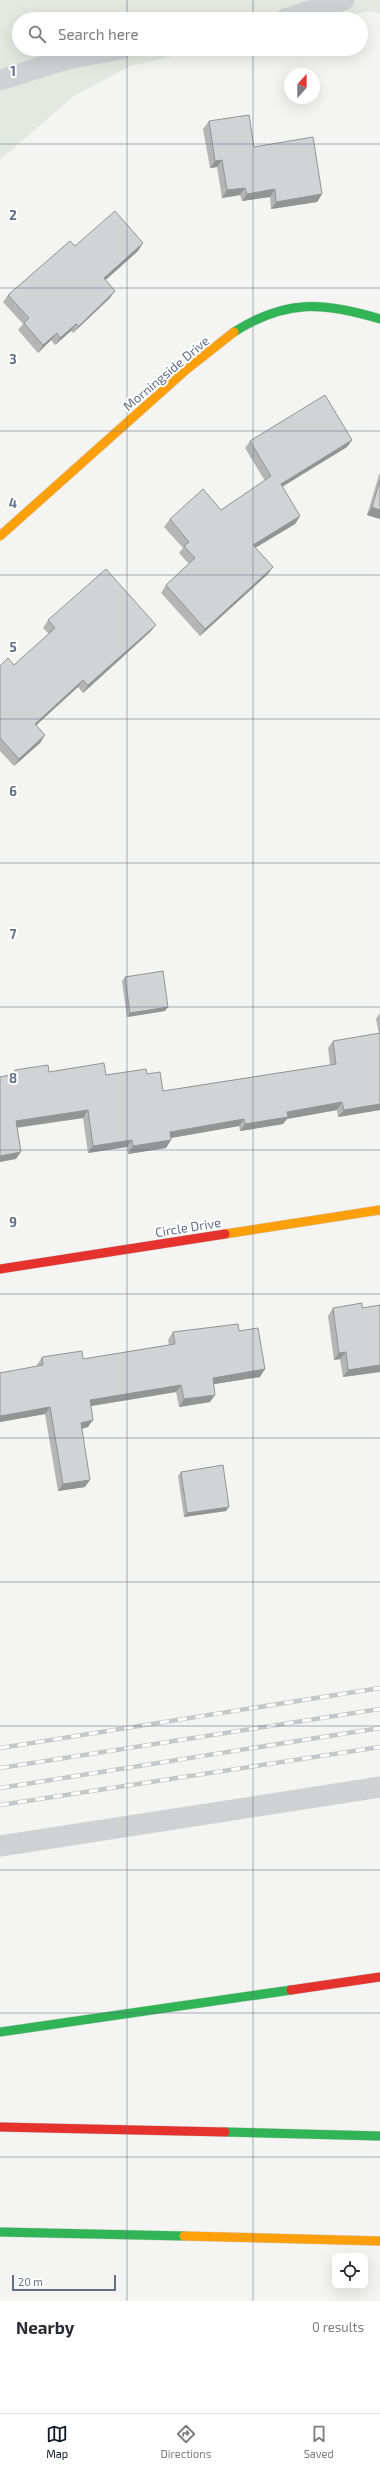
<!DOCTYPE html>
<style>
body{margin:0;font-family:"Exo 2",sans-serif;background:#f2f2f3;color:#2b2b33}
.controls{position:absolute;right:12px;bottom:12px;display:grid;overflow:hidden;border-radius:8px;box-shadow:0 4px 16px #0002}
.controls button{width:36px;height:36px;display:grid;place-items:center;padding:0;border:0;border-bottom:1px solid #e1e1e2;background:#fff;color:#2b2b33;font:20px sans-serif}
.compass{position:absolute;left:284px;top:68px;width:36px;height:36px;border-radius:50%;background:#fff;box-shadow:0 4px 16px #0002;rotate:21deg}
.scale{position:absolute;left:12px;bottom:10px;width:104px;box-sizing:border-box;padding-left:4px;border:2px solid #626f86;border-top:0;font-size:11px;line-height:14px;white-space:nowrap;color:#626f86;-webkit-text-stroke:3px #fff;paint-order:stroke}
.list{margin:0;padding:0;list-style:none}
h2{display:flex;justify-content:space-between;align-items:center;height:52px;margin:0;padding:0 16px;font-size:17px}
h2 small{font-size:13px;font-weight:400;color:#7c7c81}
.icon{flex:none;width:22px;height:22px;fill:none;stroke:currentColor;stroke-width:2;stroke-linecap:round;stroke-linejoin:round}
.map{position:relative;flex:none;width:380px;height:2301px;overflow:hidden}
.search{position:absolute;background:#fff;box-shadow:0 4px 16px #0002;left:12px;right:12px;top:12px;height:44px;display:flex;align-items:center;gap:10px;box-sizing:border-box;padding:0 14px;border-radius:22px;color:#7c7c81;font-size:15px}
.sheet{height:112px;background:#fff}
nav{display:flex;justify-content:space-around;align-items:center;box-sizing:border-box;height:56px;border-top:1px solid #e1e1e2;background:#fff;font-size:11px;color:#7c7c81}
nav a{display:grid;justify-items:center;gap:2px}
nav .on{color:#111827}
.map>svg:first-child{display:block}
.green{fill:#e3e8e0}
.lines{fill:none;stroke-linecap:round;stroke-linejoin:round}
.fast-casing{stroke:#d0d3d3;stroke-width:10}
.slow-casing{stroke:#d0d3d3;stroke-width:10}
.jam-casing{stroke:#d0d3d3;stroke-width:10}
.lane{stroke:#d0d1d2;stroke-width:21}
.fast{stroke:#30b455;stroke-width:9}
.slow{stroke:#ff9f0a;stroke-width:9}
.jam{stroke:#e5322d;stroke-width:9}
.rail-casing{stroke:#c6c7c8;stroke-width:4.5}
.rail{stroke:#fff;stroke-width:3;stroke-dasharray:9;stroke-linecap:butt}
.wall{fill:#b5b5b6}
.shaded-wall{fill:#939494}
.building{fill:#d2d3d4;stroke:#939494}
.grid{fill:none;stroke:#626f86;stroke-width:1;stroke-opacity:0.55}
.labels{text-anchor:middle;dominant-baseline:central;stroke-width:4;stroke-linejoin:round;paint-order:stroke}
.street-label{font-size:13px;fill:#626f86;stroke:#fff}
.grid-label{font-size:13px;text-anchor:middle;font-weight:bold;fill:#626f86;stroke:#fff;stroke-width:4;stroke-linejoin:round;paint-order:stroke}
</style>
<div class="map">
<svg width="380" height="2301" viewBox="0 0 380 2301">
<rect width="100%" height="100%" fill="#f4f5f2"/>
<path class="green" d="M 0,0 L 380,0 L 380,14 L 371,11 L 335,19 L 19,19 L 19,49 L 204,49 L 130,66 L 74,96 L 0,160 Z"/>
<g class="lines">
<g class="fast-casing">
<g id="fast">
<path d="M 234,332 C 286,299 323,302 380,319"/>
<path d="M 0,2032 L 291,1990"/>
<path d="M 225,2132 L 380,2136"/>
<path d="M 0,2232 L 184,2236"/>
</g>
</g>
<g class="slow-casing">
<g id="slow">
<path d="M 0,536 L 187,369 L 234,332"/>
<path d="M 225,1234 L 380,1210"/>
<path d="M 184,2236 L 380,2241"/>
</g>
</g>
<g class="jam-casing">
<g id="jam">
<path d="M 0,1269 L 225,1234"/>
<path d="M 291,1990 L 380,1977"/>
<path d="M 0,2127 L 225,2132"/>
</g>
</g>
<g class="lane">
<path d="M 285,19 L 344,0"/>
<path d="M 0,80 L 67,59 L 122,49"/>
<path d="M 0,1846 L 380,1787"/>
</g>
<use href="#fast" class="fast"/>
<use href="#slow" class="slow"/>
<use href="#jam" class="jam"/>
<g class="rail-casing">
<g id="rail">
<path d="M 0,1748 L 380,1688"/>
<path d="M 0,1768 L 380,1709"/>
<path d="M 0,1788 L 380,1728"/>
<path d="M 0,1805 L 380,1747"/>
</g>
</g>
<use href="#rail" class="rail"/>
</g>
<g class="wall">
<path d="M 209,121 L 254,147 L 322,194 L 317,202 L 271,209 L 270,197 L 242,201 L 240,195 L 222,198 L 217,167 L 210,168 L 203,129 Z"/>
<path d="M 75,246 L 138,251 L 105,280 L 110,298 L 73,333 L 71,331 L 55,345 L 51,340 L 38,353 L 18,330 L 23,324 L 3,302 L 8,295 Z"/>
<path d="M 352,440 L 347,447 L 282,487 L 300,516 L 295,524 L 255,548 L 268,574 L 200,636 L 161,593 L 166,585 L 189,564 L 179,553 L 183,548 L 164,527 L 170,519 L 221,510 L 265,481 L 245,448 L 250,441 Z"/>
<path d="M 380,473 L 380,519 L 367,515 L 379,475 Z"/>
<path d="M 48,620 L 156,625 L 150,632 L 83,693 L 78,687 L 36,725 L 45,735 L 40,743 L 14,766 L 0,751 L 0,666 L 14,665 L 49,634 L 43,628 Z"/>
<path d="M 125,977 L 165,1011 L 127,1017 L 122,981 Z"/>
<path d="M 380,1013 L 380,1110 L 338,1117 L 337,1110 L 287,1119 L 283,1124 L 240,1131 L 239,1126 L 171,1138 L 166,1148 L 128,1154 L 127,1147 L 88,1153 L 83,1118 L 17,1128 L 16,1159 L 11,1075 L 15,1070 L 106,1075 L 147,1074 L 163,1091 L 330,1065 L 328,1048 L 333,1041 L 379,1034 L 376,1019 Z"/>
<path d="M 333,1308 L 362,1308 L 380,1372 L 343,1377 L 340,1359 L 334,1360 L 328,1316 Z"/>
<path d="M 239,1331 L 260,1377 L 214,1384 L 210,1402 L 179,1407 L 176,1392 L 91,1406 L 88,1427 L 82,1429 L 85,1487 L 58,1491 L 45,1414 L 0,1422 L 0,1373 L 37,1366 L 37,1365 L 42,1357 L 83,1359 L 169,1345 L 168,1340 L 173,1332 Z"/>
<path d="M 181,1472 L 226,1511 L 184,1517 L 178,1476 Z"/>
</g>
<g class="shaded-wall">
<path d="M 222,160 L 217,167 L 210,168 L 215,161 Z"/>
<path d="M 245,188 L 240,195 L 222,198 L 227,190 Z"/>
<path d="M 275,189 L 270,197 L 242,201 L 247,194 Z"/>
<path d="M 322,194 L 317,202 L 271,209 L 276,202 Z"/>
<path d="M 143,243 L 138,251 L 99,286 L 104,278 Z"/>
<path d="M 115,291 L 110,298 L 73,333 L 79,326 Z"/>
<path d="M 76,324 L 71,331 L 55,345 L 60,338 Z"/>
<path d="M 57,333 L 51,340 L 38,353 L 43,345 Z"/>
<path d="M 352,440 L 347,447 L 275,491 L 281,484 Z"/>
<path d="M 372,507 L 380,510 L 380,519 L 367,515 Z"/>
<path d="M 300,516 L 295,524 L 248,552 L 253,545 Z"/>
<path d="M 273,567 L 268,574 L 200,636 L 205,629 Z"/>
<path d="M 156,625 L 150,632 L 83,693 L 88,685 Z"/>
<path d="M 83,680 L 78,687 L 30,731 L 35,724 Z"/>
<path d="M 45,735 L 40,743 L 14,766 L 19,759 Z"/>
<path d="M 168,1007 L 165,1011 L 127,1017 L 130,1013 Z"/>
<path d="M 342,1102 L 337,1110 L 287,1119 L 283,1124 L 240,1131 L 245,1124 L 287,1112 Z"/>
<path d="M 380,1104 L 380,1110 L 338,1117 L 344,1110 Z"/>
<path d="M 88,1110 L 83,1118 L 11,1128 L 16,1121 Z"/>
<path d="M 244,1119 L 239,1126 L 165,1139 L 170,1132 Z"/>
<path d="M 132,1140 L 127,1147 L 88,1153 L 93,1146 Z"/>
<path d="M 171,1140 L 166,1148 L 128,1154 L 133,1146 Z"/>
<path d="M 21,1152 L 16,1159 L 0,1162 L 0,1156 Z"/>
<path d="M 346,1352 L 340,1359 L 334,1360 L 339,1353 Z"/>
<path d="M 380,1365 L 380,1372 L 343,1377 L 348,1370 Z"/>
<path d="M 265,1369 L 260,1377 L 208,1385 L 213,1378 Z"/>
<path d="M 181,1385 L 176,1392 L 85,1407 L 90,1400 Z"/>
<path d="M 215,1395 L 210,1402 L 179,1407 L 184,1399 Z"/>
<path d="M 50,1407 L 45,1414 L 0,1422 L 0,1416 Z"/>
<path d="M 93,1420 L 88,1427 L 76,1430 L 81,1423 Z"/>
<path d="M 90,1480 L 85,1487 L 58,1491 L 63,1484 Z"/>
<path d="M 229,1507 L 226,1511 L 184,1517 L 187,1513 Z"/>
</g>
<g class="building">
<path d="M 249,115 L 254,147 L 313,137 L 322,194 L 276,202 L 275,189 L 247,194 L 245,188 L 227,190 L 222,160 L 215,161 L 209,121 Z"/>
<path d="M 115,211 L 143,243 L 104,278 L 115,291 L 79,326 L 76,324 L 60,338 L 57,333 L 43,345 L 24,323 L 29,318 L 8,295 L 70,241 L 75,246 Z"/>
<path d="M 325,395 L 352,440 L 281,484 L 300,516 L 253,545 L 273,567 L 205,629 L 166,585 L 195,558 L 184,546 L 189,542 L 170,519 L 203,489 L 221,510 L 271,476 L 250,441 Z"/>
<path d="M 380,480 L 380,510 L 372,507 Z"/>
<path d="M 106,569 L 156,625 L 88,685 L 83,680 L 35,724 L 45,735 L 19,759 L 0,738 L 0,666 L 8,658 L 14,665 L 55,628 L 48,620 Z"/>
<path d="M 163,971 L 168,1007 L 130,1013 L 125,977 Z"/>
<path d="M 380,1033 L 380,1104 L 344,1110 L 342,1102 L 287,1112 L 288,1117 L 245,1124 L 244,1119 L 170,1132 L 171,1140 L 133,1146 L 132,1140 L 93,1146 L 88,1110 L 16,1121 L 21,1152 L 0,1156 L 0,1077 L 15,1074 L 15,1070 L 48,1065 L 49,1072 L 104,1063 L 106,1075 L 146,1069 L 147,1074 L 160,1072 L 163,1091 L 336,1064 L 333,1041 Z"/>
<path d="M 362,1303 L 362,1308 L 380,1305 L 380,1365 L 348,1370 L 346,1352 L 339,1353 L 333,1308 Z"/>
<path d="M 238,1324 L 239,1331 L 258,1328 L 265,1369 L 213,1378 L 215,1395 L 184,1399 L 181,1385 L 90,1400 L 93,1420 L 81,1423 L 90,1480 L 63,1484 L 50,1407 L 0,1416 L 0,1373 L 43,1365 L 42,1357 L 82,1351 L 83,1359 L 175,1344 L 173,1332 Z"/>
<path d="M 223,1465 L 229,1507 L 187,1513 L 181,1472 Z"/>
</g>
<path class="grid" d="M 127,0 L 127,19M 253,0 L 253,19M 127,49 L 127,2301M 253,49 L 253,2301M 0,144 L 380,144M 0,288 L 380,288M 0,431 L 380,431M 0,575 L 380,575M 0,719 L 380,719M 0,863 L 380,863M 0,1007 L 380,1007M 0,1150 L 380,1150M 0,1294 L 380,1294M 0,1438 L 380,1438M 0,1582 L 380,1582M 0,1726 L 380,1726M 0,1870 L 380,1870M 0,2013 L 380,2013M 0,2157 L 380,2157"/>
<g class="labels">
<g class="street-label">
<text transform="translate(166 373) rotate(-40)">Morningside Drive</text>
<text transform="translate(188 1227) rotate(-9)">Circle Drive</text>
</g>
</g>
<g class="grid-label">
<text x="13" y="76">1</text>
<text x="13" y="220">2</text>
<text x="13" y="364">3</text>
<text x="13" y="508">4</text>
<text x="13" y="652">5</text>
<text x="13" y="796">6</text>
<text x="13" y="939">7</text>
<text x="13" y="1083">8</text>
<text x="13" y="1227">9</text>
</g>
</svg>
<div class="controls">
<button><svg class="icon" aria-label="locate" viewBox="0 0 24 24"><circle cx="12" cy="12" r="6"/><path d="M12 2v4M12 18v4M2 12h4M18 12h4"/></svg></button>
</div>
<svg class="compass" viewBox="-18 -18 36 36"><path d="M0-13l5 13h-10z" fill="#e53935"/><path d="M0 13l5-13h-10z" fill="#7c7c81"/></svg>
<div class="scale">20 m</div>
<div class="search"><svg class="icon" aria-label="search" viewBox="0 0 24 24"><circle cx="10" cy="10" r="6"/><path d="M15 15l6 6"/></svg>Search here</div>
</div>
<section class="sheet">
<h2>Nearby<small>0 results</small></h2>
<ul class="list">
</ul>
</section>
<nav>
<a class="on"><svg class="icon" aria-label="map" viewBox="0 0 24 24"><path d="M3 6l6-2 6 2 6-2v14l-6 2-6-2-6 2zM9 4v14M15 6v14"/></svg>Map</a>
<a><svg class="icon" aria-label="directions" viewBox="0 0 24 24"><path d="M12 3l9 9-9 9-9-9zM9 14v-3h6M13 9l2 2-2 2"/></svg>Directions</a>
<a><svg class="icon" aria-label="saved" viewBox="0 0 24 24"><path d="M7 4h10v16l-5-4-5 4z"/></svg>Saved</a>
</nav>
